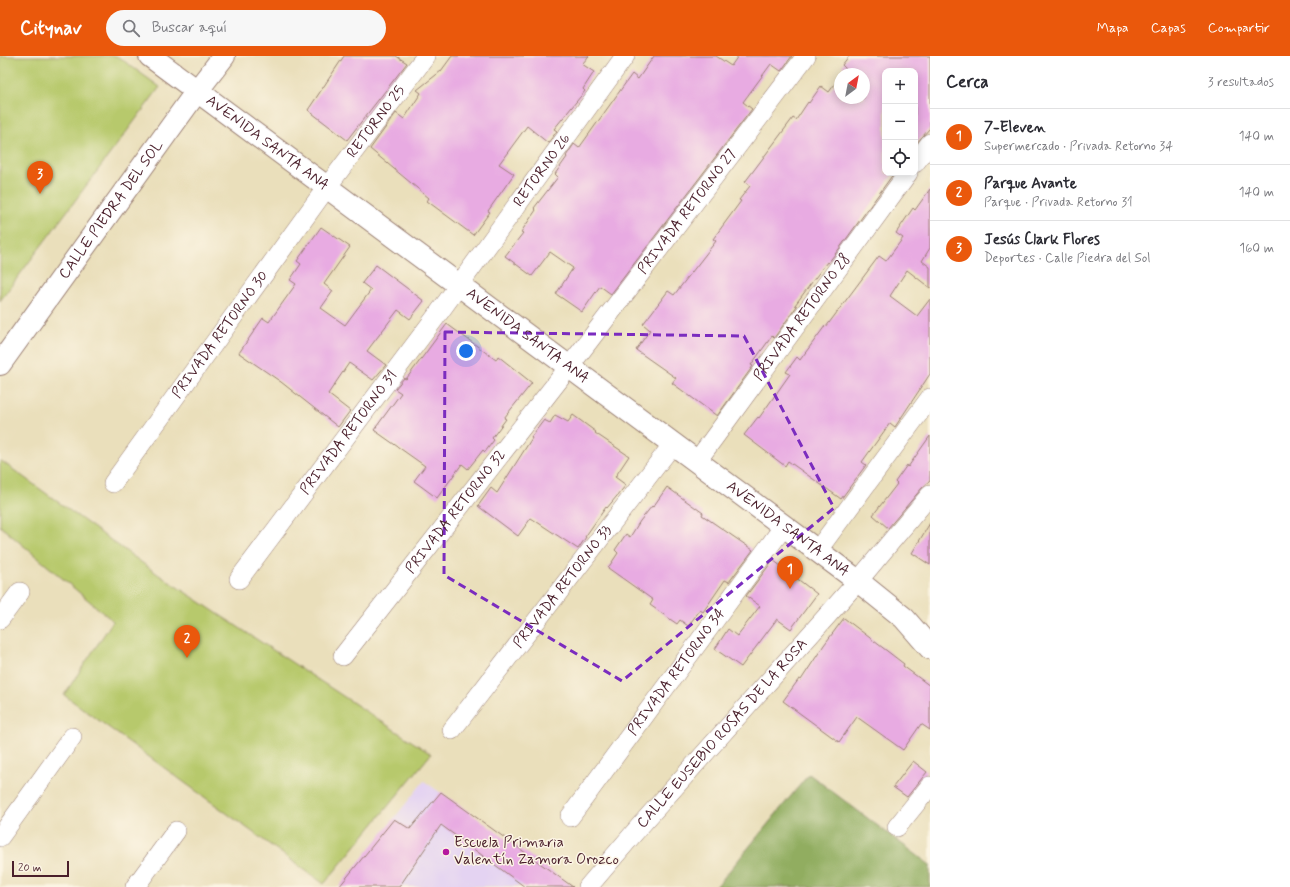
<!DOCTYPE html>
<html lang="es">
<meta charset="utf-8">
<style>
body{margin:0;font-family:Mynerve,sans-serif;background:#f7f7f7;color:#2b2b33}
.controls{position:absolute;right:12px;top:12px;display:grid;overflow:hidden;border-radius:8px;box-shadow:0 2px 10px #0003}
.controls button{width:36px;height:36px;display:grid;place-items:center;padding:0;border:0;border-bottom:1px solid #e1e1e2;background:#fff;color:#2b2b33;font:20px sans-serif}
.compass{position:absolute;left:834px;top:12px;width:36px;height:36px;border-radius:50%;background:#fff;box-shadow:0 2px 10px #0003;rotate:32deg}
.scale{position:absolute;left:12px;bottom:10px;width:57px;box-sizing:border-box;padding-left:4px;border:2px solid #4a1f2b;border-top:0;font-size:11px;line-height:14px;white-space:nowrap;color:#4a1f2b;-webkit-text-stroke:3px #fcf5e5;paint-order:stroke}
.you{position:absolute;left:466px;top:295px;width:14px;height:14px;margin:-10px;border:3px solid #fff;border-radius:50%;background:#1a73e8;box-shadow:0 0 0 6px #1a73e833}
.badge{display:grid;place-items:center;width:26px;height:26px;border-radius:50%;background:#ea580c;color:#fff;font-size:13px;font-weight:700}
.pin{position:absolute;translate:-50% -33px;filter:drop-shadow(0 1px 2px #0008)}
.pin::after{content:'';position:absolute;top:21px;width:14px;height:12px;background:inherit;clip-path:polygon(0 0,100% 0,50% 100%)}
.list{margin:0;padding:0;list-style:none}
h2{display:flex;justify-content:space-between;align-items:center;height:52px;margin:0;padding:0 16px;font-size:17px}
h2 small{font-size:13px;font-weight:400;color:#7c7c81}
.list li{display:grid;grid-template-columns:26px 1fr auto;gap:12px;align-items:center;box-sizing:border-box;height:56px;padding:0 16px;border-top:1px solid #e1e1e2}
.list b{display:block;font-size:15px;white-space:nowrap}
.list p{margin:0;font-size:13px;white-space:nowrap;color:#7c7c81}
.list em{font-size:13px;font-style:normal;color:#7c7c81}
.icon{flex:none;width:22px;height:22px;fill:none;stroke:currentColor;stroke-width:2;stroke-linecap:round;stroke-linejoin:round}
.map{position:relative;flex:none;width:930px;height:831px;overflow:hidden}
header{display:flex;align-items:center;gap:24px;box-sizing:border-box;height:56px;padding:0 20px;background:#ea580c;color:#fff}
header strong{font-size:19px}
nav{display:flex;gap:22px;margin-inline-start:auto;font-size:14px}
.search{width:280px;height:36px;background:#f7f7f7;display:flex;align-items:center;gap:10px;box-sizing:border-box;padding:0 14px;border-radius:22px;color:#7c7c81;font-size:15px}
main{display:flex}
aside{flex:1;background:#fff}
.map>svg:first-child{display:block}
.built{fill:#e4d3f2}
.green{fill:#b7c96c;stroke:#80744c}
.forest{fill:#91ad60;stroke:#6e6646}
.building{fill:#e8abe2}
.lines{fill:none;stroke-linecap:round;stroke-linejoin:round}
.minor-casing{stroke:#9a7f73;stroke-width:20}
.tertiary-casing{stroke:#9a7f73;stroke-width:24}
.secondary-casing{stroke:#9a7f73;stroke-width:24}
.minor{stroke:#fff;stroke-width:19}
.tertiary{stroke:#fff;stroke-width:22}
.secondary{stroke:#fff;stroke-width:22}
.marked{fill:none;stroke:#7b2cbf;stroke-width:3;stroke-dasharray:8 5;stroke-linejoin:round}
.poi-dot{fill:#b5179e;stroke:#fcf5e5;stroke-width:1.5}
.labels{text-anchor:middle;dominant-baseline:central;stroke-width:3;stroke-linejoin:round;paint-order:stroke}
.street-label{font-size:15px;fill:#4a1f2b;stroke:#fcf5e5}
.poi-label{font-size:15px;fill:#4a1f2b;stroke:#fcf5e5;text-anchor:start}
</style>
<header>
<strong>Citynav</strong>
<div class="search"><svg class="icon" aria-label="search" viewBox="0 0 24 24"><circle cx="10" cy="10" r="6"/><path d="M15 15l6 6"/></svg>Buscar aquí</div>
<nav><a>Mapa</a><a>Capas</a><a>Compartir</a></nav>
</header>
<main>
<div class="map">
<svg width="930" height="831" viewBox="0 0 930 831">
<rect width="100%" height="100%" fill="#fcf5e5"/>
<filter id="ink" filterUnits="userSpaceOnUse"><feTurbulence type="fractalNoise" baseFrequency=".025" numOctaves="2"/><feDisplacementMap in="SourceGraphic" scale="8" xChannelSelector="R" yChannelSelector="G"/><feConvolveMatrix kernelMatrix="1 2 1 2 8 2 1 2 1" color-interpolation-filters="sRGB"/></filter>
<filter id="wash" filterUnits="userSpaceOnUse"><feTurbulence type="fractalNoise" baseFrequency=".012" numOctaves="4" result="noise"/><feDisplacementMap in="SourceGraphic" scale="16" xChannelSelector="R" yChannelSelector="G"/><feGaussianBlur stdDeviation="0.9" result="paint"/><feColorMatrix in="noise" values="0 0 0 0 0 0 0 0 0 0 0 0 0 0 0 0 0 1.4 0 .05"/><feComposite in="paint" operator="in"/></filter>
<g filter="url(#wash)">
<rect width="100%" height="100%" fill="#eadfbb"/>
<path class="built" d="M 424,725 L 572,830 L 339,831 Z"/>
<g class="green">
<path d="M 0,0 L 117,0 L 160,31 L 0,245 Z"/>
<path d="M 0,404 L 159,519 L 431,698 L 324,828 L 64,639 L 113,565 L 0,470 Z"/>
</g>
<path class="forest" d="M 809,718 L 930,809 L 930,831 L 716,831 Z"/>
<g id="blocks">
<g class="building">
<path d="M 344,0 L 396,0 L 407,7 L 347,84 L 308,54 Z"/>
<path d="M 452,0 L 589,0 L 582,8 L 594,16 L 583,33 L 585,35 L 554,73 L 557,75 L 548,87 L 527,70 L 499,108 L 514,118 L 488,155 L 490,156 L 473,179 L 427,145 L 429,142 L 370,93 L 396,57 L 404,63 L 421,37 L 417,34 L 441,15 Z"/>
<path d="M 654,0 L 716,0 L 731,10 L 738,0 L 792,0 L 781,15 L 771,8 L 743,46 L 752,53 L 611,238 L 600,230 L 582,256 L 556,238 L 573,212 L 550,196 L 532,220 L 505,200 L 523,177 L 521,176 L 536,154 L 534,152 L 558,121 L 555,118 L 567,101 L 566,100 L 574,88 L 579,92 L 632,18 L 638,23 Z"/>
<path d="M 849,0 L 930,0 L 930,72 L 915,89 L 915,15 L 885,15 L 885,117 L 894,117 L 839,193 L 828,207 L 827,206 L 795,249 L 797,250 L 774,282 L 772,280 L 751,309 L 753,310 L 717,360 L 672,327 L 676,322 L 636,294 L 650,274 L 643,268 L 668,235 L 674,239 L 716,185 L 713,183 L 741,145 L 739,144 L 750,130 L 745,126 L 793,62 L 796,64 L 808,46 L 809,47 L 821,30 L 829,36 L 840,21 L 840,42 L 864,42 L 864,18 L 842,18 L 846,13 L 842,9 Z"/>
<path d="M 930,133 L 930,192 L 922,205 L 930,211 L 930,232 L 907,214 L 890,240 L 917,260 L 930,243 L 930,318 L 895,371 L 890,367 L 862,406 L 866,409 L 841,443 L 788,405 L 785,410 L 744,379 L 758,361 L 759,362 L 790,318 L 786,316 L 797,301 L 800,304 L 825,270 L 826,271 L 879,200 L 886,205 L 903,182 L 896,177 L 913,152 L 915,154 Z"/>
<path d="M 321,171 L 350,191 L 324,228 L 333,235 L 321,252 L 345,269 L 371,234 L 362,227 L 376,209 L 424,245 L 410,263 L 398,254 L 367,295 L 386,309 L 373,324 L 349,307 L 328,338 L 350,355 L 338,371 L 281,326 L 239,297 L 263,262 L 269,266 L 296,228 L 290,224 L 301,208 L 297,205 Z"/>
<path d="M 447,268 L 496,304 L 498,300 L 532,327 L 504,362 L 506,363 L 492,382 L 494,384 L 485,396 L 483,394 L 468,413 L 462,408 L 437,442 L 414,425 L 425,410 L 374,374 L 401,337 L 395,333 L 404,322 L 406,323 L 410,318 Z"/>
<path d="M 555,359 L 568,366 L 573,359 L 596,376 L 595,377 L 629,400 L 615,421 L 626,429 L 607,452 L 606,451 L 585,481 L 586,481 L 578,493 L 531,462 L 518,480 L 478,450 L 491,432 L 497,437 L 532,382 L 531,381 L 544,364 L 550,367 Z"/>
<path d="M 930,380 L 930,425 L 922,432 L 888,472 L 873,459 L 897,428 L 895,426 L 907,409 L 908,411 Z"/>
<path d="M 667,431 L 703,457 L 702,459 L 753,494 L 729,526 L 725,524 L 703,556 L 700,554 L 688,570 L 680,564 L 677,568 L 650,549 L 653,544 L 608,512 L 618,497 L 615,494 L 626,478 L 630,481 L 640,465 L 652,450 L 653,451 Z"/>
<path d="M 930,467 L 930,509 L 912,497 Z"/>
<path d="M 773,504 L 817,538 L 791,573 L 777,563 L 741,611 L 715,593 L 728,573 L 737,580 L 760,550 L 746,540 Z"/>
<path d="M 844,562 L 904,608 L 903,610 L 930,630 L 930,674 L 921,668 L 903,694 L 857,661 L 839,686 L 783,645 L 799,623 L 801,624 L 824,589 Z"/>
<path d="M 913,705 L 927,716 L 907,741 L 893,731 Z"/>
<path d="M 441,736 L 573,831 L 525,831 L 441,769 L 399,831 L 339,831 L 394,763 L 410,773 Z"/>
</g>
</g>
</g>
<g filter="url(#ink)">
<use href="#blocks" fill-opacity="0" stroke="#9a7f73" stroke-width="1"/>
<g class="lines">
<g class="minor-casing">
<g id="minor">
<path d="M 915,107 L 930,87"/>
<path id="s1" d="M 697,405 L 908,117"/>
<path id="s2" d="M 113,427 L 327,131 L 426,0"/>
<path d="M 817,495 L 930,342"/>
<path id="s3" d="M 239,523 L 438,258 L 625,0"/>
<path d="M 0,563 L 20,536"/>
<path id="s4" d="M 343,600 L 569,311 L 806,0"/>
<path id="s5" d="M 452,674 L 673,388"/>
<path id="s6" d="M 570,761 L 784,470"/>
<path d="M 897,771 L 930,730"/>
<path d="M 0,781 L 72,681"/>
<path d="M 135,831 L 176,775"/>
<path id="s7" d="M 588,831 L 640,770 L 858,525 L 930,439"/>
</g>
</g>
<g class="tertiary-casing">
<g id="tertiary">
<path id="s8" d="M 0,308 L 197,35 L 224,0"/>
</g>
</g>
<g class="secondary-casing">
<g id="secondary">
<path id="s9" d="M 150,0 L 858,525 L 904,562 L 930,592"/>
</g>
</g>
<use href="#minor" class="minor"/>
<use href="#tertiary" class="tertiary"/>
<use href="#secondary" class="secondary"/>
</g>
</g>
<path class="marked" d="M 445,276 L 744,280 L 834,452 L 622,625 L 444,519 Z"/>
<circle class="poi-dot" cx="446" cy="796" r="4"/>
<g class="labels">
<g class="street-label">
<text stroke="none"><textPath href="#s2" startOffset="447">RETORNO 25</textPath></text>
<text stroke="none"><textPath href="#s9" startOffset="146">AVENIDA SANTA ANA</textPath></text>
<text stroke="none"><textPath href="#s3" startOffset="509">RETORNO 26</textPath></text>
<text stroke="none"><textPath href="#s8" startOffset="190">CALLE PIEDRA DEL SOL</textPath></text>
<text stroke="none"><textPath href="#s4" startOffset="562">PRIVADA RETORNO 27</textPath></text>
<text stroke="none"><textPath href="#s1" startOffset="178">PRIVADA RETORNO 28</textPath></text>
<text stroke="none"><textPath href="#s2" startOffset="183">PRIVADA RETORNO 30</textPath></text>
<text stroke="none"><textPath href="#s9" startOffset="470">AVENIDA SANTA ANA</textPath></text>
<text stroke="none"><textPath href="#s3" startOffset="183">PRIVADA RETORNO 31</textPath></text>
<text stroke="none"><textPath href="#s4" startOffset="183">PRIVADA RETORNO 32</textPath></text>
<text stroke="none"><textPath href="#s9" startOffset="794">AVENIDA SANTA ANA</textPath></text>
<text stroke="none"><textPath href="#s5" startOffset="181">PRIVADA RETORNO 33</textPath></text>
<text stroke="none"><textPath href="#s6" startOffset="180">PRIVADA RETORNO 34</textPath></text>
<text stroke="none"><textPath href="#s7" startOffset="204">CALLE EUSEBIO ROSAS DE LA ROSA</textPath></text>
</g>
<g class="poi-label">
<text x="454" y="787">Escuela Primaria<tspan x="454" dy="17">Valentín Zamora Orozco</tspan></text>
</g>
</g>
</svg>
<div class="controls">
<button>+</button>
<button>−</button>
<button><svg class="icon" aria-label="locate" viewBox="0 0 24 24"><circle cx="12" cy="12" r="6"/><path d="M12 2v4M12 18v4M2 12h4M18 12h4"/></svg></button>
</div>
<svg class="compass" viewBox="-18 -18 36 36"><path d="M0-13l5 13h-10z" fill="#e53935"/><path d="M0 13l5-13h-10z" fill="#7c7c81"/></svg>
<div class="scale">20 m</div>
<div class="you"></div>
<div class="pin badge" style="left:790px;top:533px">1</div>
<div class="pin badge" style="left:187px;top:602px">2</div>
<div class="pin badge" style="left:40px;top:138px">3</div>
</div>
<aside>
<h2>Cerca<small>3 resultados</small></h2>
<ul class="list">
<li><span class="badge">1</span><div><b>7-Eleven</b><p>Supermercado · Privada Retorno 34</p></div><em>140 m</em></li>
<li><span class="badge">2</span><div><b>Parque Avante</b><p>Parque · Privada Retorno 31</p></div><em>140 m</em></li>
<li><span class="badge">3</span><div><b>Jesús Clark Flores</b><p>Deportes · Calle Piedra del Sol</p></div><em>160 m</em></li>
</ul>
</aside>
</main>
